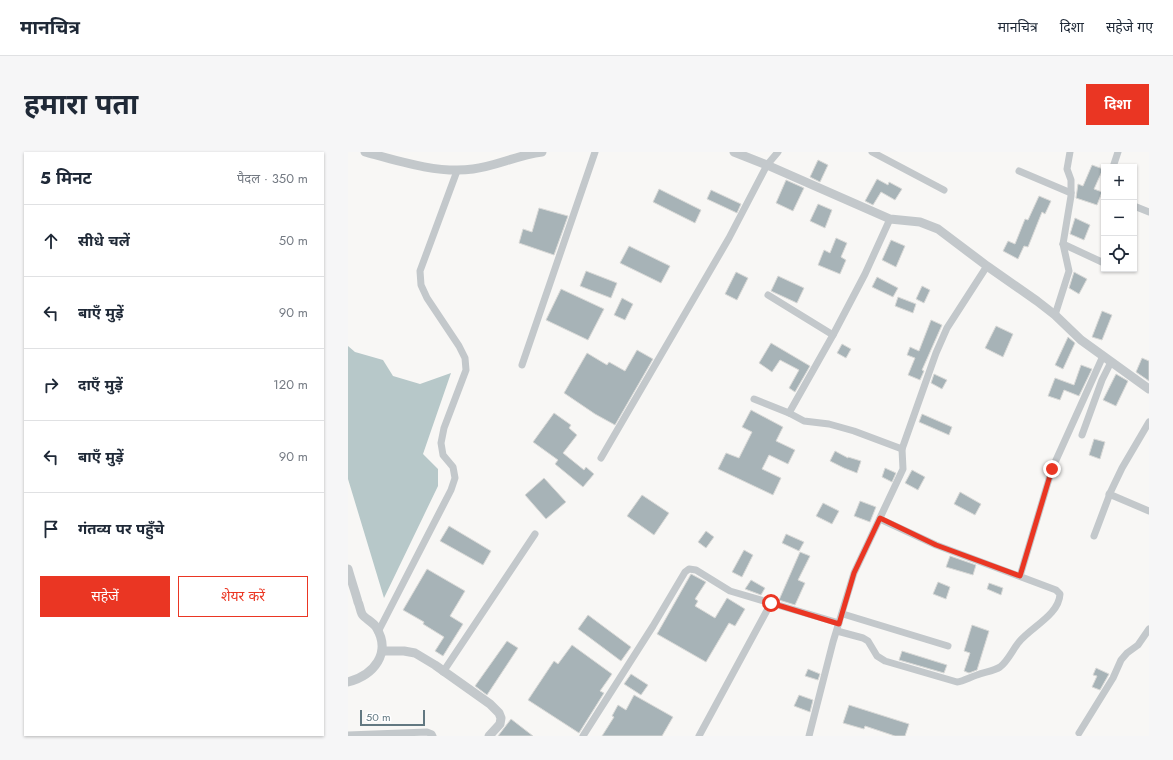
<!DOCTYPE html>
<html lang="hi">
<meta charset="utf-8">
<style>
body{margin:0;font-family:Jost,"Noto Sans Devanagari",sans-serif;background:#f6f6f7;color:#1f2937}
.controls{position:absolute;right:12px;top:12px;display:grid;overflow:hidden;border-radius:0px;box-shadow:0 1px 3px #0004}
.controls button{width:36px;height:36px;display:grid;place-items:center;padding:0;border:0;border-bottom:1px solid #e0e1e3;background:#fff;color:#1f2937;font:20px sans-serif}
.scale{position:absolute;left:12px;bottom:10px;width:65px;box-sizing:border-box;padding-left:4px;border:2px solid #627881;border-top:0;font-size:11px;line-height:14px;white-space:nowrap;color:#627881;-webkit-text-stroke:3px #fff;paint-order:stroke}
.stop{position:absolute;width:12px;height:12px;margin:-9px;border:3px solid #ea3623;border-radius:50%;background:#fff}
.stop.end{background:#ea3623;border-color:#fff;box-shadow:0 1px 4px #0008}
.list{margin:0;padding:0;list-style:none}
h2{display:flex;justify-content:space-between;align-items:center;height:52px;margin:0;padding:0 16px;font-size:17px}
h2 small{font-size:13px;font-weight:400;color:#747a83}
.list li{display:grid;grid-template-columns:26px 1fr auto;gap:12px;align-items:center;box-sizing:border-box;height:72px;padding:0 16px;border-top:1px solid #e0e1e3}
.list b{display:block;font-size:15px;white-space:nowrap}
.list em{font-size:13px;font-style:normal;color:#747a83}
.actions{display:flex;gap:8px;padding:12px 16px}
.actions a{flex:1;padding:9px 0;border:1px solid #ea3623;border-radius:0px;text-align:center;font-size:14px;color:#ea3623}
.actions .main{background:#ea3623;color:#fff}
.icon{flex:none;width:22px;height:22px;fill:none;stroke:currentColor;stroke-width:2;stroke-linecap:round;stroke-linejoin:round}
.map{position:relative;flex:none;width:801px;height:584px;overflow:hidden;border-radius:0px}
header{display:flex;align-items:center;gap:24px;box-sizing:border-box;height:56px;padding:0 20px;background:#fff;border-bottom:1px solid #e0e1e3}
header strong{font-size:19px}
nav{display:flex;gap:22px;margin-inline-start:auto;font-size:14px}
.intro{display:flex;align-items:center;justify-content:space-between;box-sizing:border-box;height:96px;padding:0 24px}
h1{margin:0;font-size:28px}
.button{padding:10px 18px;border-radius:0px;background:#ea3623;color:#fff;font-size:14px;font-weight:700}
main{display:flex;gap:24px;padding:0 24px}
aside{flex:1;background:#fff;border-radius:0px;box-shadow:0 1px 3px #0004}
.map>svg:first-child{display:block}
.water{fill:#b7c8c9}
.building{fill:#a7b3b7;stroke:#d9d9d7}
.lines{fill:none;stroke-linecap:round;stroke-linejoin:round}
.minor{stroke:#c3c8cb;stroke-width:7}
.tertiary{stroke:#c3c8cb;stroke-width:9}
.route{stroke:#ea3623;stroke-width:5}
</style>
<header>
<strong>मानचित्र</strong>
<nav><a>मानचित्र</a><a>दिशा</a><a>सहेजे गए</a></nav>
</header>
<div class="intro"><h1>हमारा पता</h1><a class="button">दिशा</a></div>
<main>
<aside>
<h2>5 मिनट<small>पैदल · 350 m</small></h2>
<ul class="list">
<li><svg class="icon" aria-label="ahead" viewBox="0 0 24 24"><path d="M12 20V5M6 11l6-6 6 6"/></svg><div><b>सीधे चलें</b></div><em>50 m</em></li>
<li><svg class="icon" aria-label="left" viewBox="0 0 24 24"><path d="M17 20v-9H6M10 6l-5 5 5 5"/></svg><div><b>बाएँ मुड़ें</b></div><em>90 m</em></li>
<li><svg class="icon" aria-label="right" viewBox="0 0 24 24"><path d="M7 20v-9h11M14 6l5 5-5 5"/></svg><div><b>दाएँ मुड़ें</b></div><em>120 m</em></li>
<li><svg class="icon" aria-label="left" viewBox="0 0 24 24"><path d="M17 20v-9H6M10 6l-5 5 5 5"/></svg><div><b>बाएँ मुड़ें</b></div><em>90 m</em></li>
<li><svg class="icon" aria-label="arrive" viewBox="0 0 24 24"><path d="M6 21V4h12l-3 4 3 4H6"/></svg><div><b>गंतव्य पर पहुँचे</b></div></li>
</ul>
<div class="actions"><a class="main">सहेजें</a><a>शेयर करें</a></div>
</aside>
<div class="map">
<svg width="801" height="584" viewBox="0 0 801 584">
<rect width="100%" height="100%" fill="#f8f7f5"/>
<path class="water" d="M 0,194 L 7,200 L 35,208 L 45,224 L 72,232 L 103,221 L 75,302 L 90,317 L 90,334 L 36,446 L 0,327 Z"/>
<g class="building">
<path d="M 470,8 L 480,13 L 472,30 L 462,25 Z"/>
<path d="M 744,13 L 755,17 L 746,37 L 754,40 L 749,53 L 728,46 L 730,32 L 735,34 Z"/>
<path d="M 529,27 L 540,33 L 541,30 L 554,37 L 547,48 L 533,40 L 525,53 L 517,49 Z"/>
<path d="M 438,28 L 456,36 L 445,59 L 428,51 Z"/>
<path d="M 311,37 L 353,58 L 347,71 L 305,50 Z"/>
<path d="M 363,38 L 393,52 L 389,61 L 359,47 Z"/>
<path d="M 691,44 L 703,49 L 697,62 L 694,60 L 680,95 L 676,94 L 670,107 L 655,99 L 660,89 L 667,92 L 677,67 L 680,68 Z"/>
<path d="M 470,52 L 484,58 L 477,76 L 462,69 Z"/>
<path d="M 191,56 L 220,64 L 206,103 L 171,91 L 175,77 L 184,80 Z"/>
<path d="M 727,66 L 742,73 L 736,88 L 722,82 Z"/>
<path d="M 488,86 L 499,91 L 493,105 L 498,108 L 492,122 L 470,113 L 476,98 L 482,101 Z"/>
<path d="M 543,88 L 557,94 L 548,115 L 534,108 Z"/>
<path d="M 281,94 L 322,114 L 313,131 L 272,111 Z"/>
<path d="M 238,119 L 269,131 L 263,146 L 232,134 Z"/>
<path d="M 388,120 L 400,126 L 389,148 L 377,142 Z"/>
<path d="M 726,120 L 739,127 L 731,142 L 721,136 Z"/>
<path d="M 430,124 L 456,136 L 449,151 L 423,139 Z"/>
<path d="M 529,125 L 550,136 L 545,145 L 524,135 Z"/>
<path d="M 574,134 L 582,138 L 576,151 L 568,147 Z"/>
<path d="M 213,137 L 256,157 L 240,188 L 198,168 Z"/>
<path d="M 550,145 L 568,152 L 565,161 L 547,154 Z"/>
<path d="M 274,146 L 285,152 L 277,168 L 266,163 Z"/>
<path d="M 754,159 L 764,163 L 754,188 L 744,185 Z"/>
<path d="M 583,168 L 594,173 L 574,218 L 576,219 L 572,228 L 560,223 L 567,206 L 559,203 L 562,195 L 571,199 Z"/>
<path d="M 648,174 L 665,182 L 655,205 L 637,196 Z"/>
<path d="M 720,185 L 727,191 L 715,217 L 707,213 Z"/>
<path d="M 423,191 L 462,214 L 447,240 L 441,236 L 451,218 L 432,208 L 424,220 L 411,211 Z"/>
<path d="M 494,192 L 503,197 L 498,206 L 489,201 Z"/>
<path d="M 289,198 L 305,207 L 267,273 L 247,262 L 216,241 L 239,201 L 259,213 L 261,210 L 277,219 Z"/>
<path d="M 794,206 L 801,209 L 801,229 L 788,220 Z"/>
<path d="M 733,213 L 744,217 L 731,244 L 716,238 L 712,248 L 700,244 L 707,226 L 726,233 Z"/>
<path d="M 586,222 L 599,228 L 594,237 L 583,231 Z"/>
<path d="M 768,222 L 780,229 L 768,254 L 755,248 Z"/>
<path d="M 403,258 L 435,275 L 428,289 L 447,298 L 440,312 L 421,303 L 414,317 L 433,326 L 425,343 L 370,317 L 378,301 L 391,306 L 404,280 L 394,275 Z"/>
<path d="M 206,261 L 223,273 L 221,276 L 229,283 L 215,301 L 236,318 L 238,315 L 246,322 L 235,335 L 207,312 L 210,308 L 185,290 Z"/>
<path d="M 574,262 L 604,275 L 601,283 L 571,270 Z"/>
<path d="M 746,287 L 757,290 L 752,307 L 741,303 Z"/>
<path d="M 487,299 L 500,306 L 500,305 L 513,309 L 509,321 L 496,316 L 482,309 Z"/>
<path d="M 537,316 L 548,321 L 544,330 L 534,325 Z"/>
<path d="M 564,318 L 577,325 L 570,338 L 557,331 Z"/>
<path d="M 196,326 L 218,350 L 198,367 L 177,343 Z"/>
<path d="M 612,340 L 633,352 L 627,363 L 606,352 Z"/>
<path d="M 294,343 L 321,361 L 306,383 L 279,364 Z"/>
<path d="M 512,349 L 528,355 L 522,370 L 506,364 Z"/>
<path d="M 475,351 L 491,359 L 484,372 L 468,364 Z"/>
<path d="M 101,374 L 143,399 L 135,413 L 92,389 Z"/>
<path d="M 358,379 L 366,385 L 358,396 L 350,390 Z"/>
<path d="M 438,382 L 456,390 L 451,399 L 434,391 Z"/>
<path d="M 396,398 L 405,403 L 394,425 L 384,420 Z"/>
<path d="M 452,400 L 462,404 L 450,428 L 457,431 L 447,453 L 431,448 Z"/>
<path d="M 602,404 L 628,413 L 625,423 L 598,415 Z"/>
<path d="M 79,417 L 117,439 L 102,464 L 115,472 L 95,504 L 87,499 L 96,485 L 75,472 L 76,470 L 55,458 Z"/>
<path d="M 343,422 L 358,430 L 347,447 L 350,449 L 347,454 L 367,466 L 379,446 L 397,457 L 387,474 L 381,471 L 358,510 L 309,482 Z"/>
<path d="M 403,428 L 417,436 L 413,443 L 397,437 Z"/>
<path d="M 590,430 L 602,435 L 598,447 L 585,442 Z"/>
<path d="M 641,431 L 655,436 L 653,443 L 639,437 Z"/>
<path d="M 240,463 L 283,495 L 273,509 L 230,477 Z"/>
<path d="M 624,473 L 641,479 L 629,518 L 621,521 L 616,519 L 622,501 L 616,499 Z"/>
<path d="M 159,489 L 170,496 L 139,543 L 127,534 Z"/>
<path d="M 224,493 L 264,522 L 252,539 L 256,541 L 231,581 L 180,548 L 206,509 L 210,512 Z"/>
<path d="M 554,499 L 599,513 L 596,521 L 551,508 Z"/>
<path d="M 748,516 L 761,522 L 752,538 L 744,535 L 749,524 L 745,523 Z"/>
<path d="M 460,517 L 472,522 L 470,528 L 457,524 Z"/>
<path d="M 283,522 L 300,533 L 293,543 L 276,532 Z"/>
<path d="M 286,543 L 325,565 L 314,584 L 254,584 L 266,565 L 264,564 L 270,553 L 278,558 Z"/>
<path d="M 451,543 L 465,548 L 462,560 L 446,554 Z"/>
<path d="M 501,553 L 561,572 L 557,584 L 547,584 L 517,574 L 516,577 L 495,571 Z"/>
<path d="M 163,567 L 185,584 L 150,584 Z"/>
</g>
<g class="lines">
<g class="minor">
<path d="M 524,0 L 596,38"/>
<path d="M 765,15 L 770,0"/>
<path d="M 671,19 L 723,41"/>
<path d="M 786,54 L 801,60"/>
<path d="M 715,92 L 756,111"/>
<path d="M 420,143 L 485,183"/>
<path d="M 707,163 L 721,119 L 715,92 L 723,44 L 723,28 L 719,17 L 722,0"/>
<path d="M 174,213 L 247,0"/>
<path d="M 406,247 L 441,261 L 456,269 L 481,272 L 506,279 L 554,297"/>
<path d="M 441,261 L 485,183 L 517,122 L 542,67"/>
<path d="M 734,283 L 754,228 L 763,210"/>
<path d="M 253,306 L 381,86 L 419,13 L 430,0"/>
<path d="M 761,342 L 801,359"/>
<path d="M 746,384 L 763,339 L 774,316 L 801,270"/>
<path d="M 672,424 L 704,317 L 755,204"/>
<path d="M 495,462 L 600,494"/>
<path d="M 489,479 L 515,486 L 520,489 L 529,504 L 537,509 L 609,530 C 616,529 622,525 629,523 C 637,520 646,519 652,515 C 660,509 665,497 671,490 C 683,475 711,463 712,442 L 708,438 L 588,393 L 532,367"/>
<path d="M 30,480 L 103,338 L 107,326 L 105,315 L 95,303 L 93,291 L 96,276 L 118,218 L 117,206 L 111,194 L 79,146 L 73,133 L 72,119 L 109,19"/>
<path d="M 95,520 L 187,382"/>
<path d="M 731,581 L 765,526 L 773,508 L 779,501 L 790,493 L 801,477"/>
<path d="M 0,583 L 79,580 L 84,582 L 85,584"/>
<path d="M 235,584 L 305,474 L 337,420 L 341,417 L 348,418 L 382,439 L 491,471"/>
<path d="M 351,584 L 423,451"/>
<path d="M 461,584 L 485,490 L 506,421 L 555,317 L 554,297 L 588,201 L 599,176 L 639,114"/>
</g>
<g class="tertiary">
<path d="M 17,0 C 50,9 91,22 125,17 C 148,14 170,3 194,0"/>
<path d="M 386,0 L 419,13 L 542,67 L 572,70 L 590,77 L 639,114 L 689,149 L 707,163 L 733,188 L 801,237"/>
<path d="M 0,417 C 3,428 7,439 10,450 C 12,454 12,458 14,462 C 17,467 24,469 28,475 C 44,501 26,523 0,530"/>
<path d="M 34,499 L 56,499 L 67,501 L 87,513 L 142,552 L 151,561 L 153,566 L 152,572 L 141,584"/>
</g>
</g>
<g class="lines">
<path class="route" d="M 423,451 L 491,472 L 506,421 L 532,366 L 588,393 L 672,424 L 704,317"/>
</g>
</svg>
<div class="controls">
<button>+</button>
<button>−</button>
<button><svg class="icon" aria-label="locate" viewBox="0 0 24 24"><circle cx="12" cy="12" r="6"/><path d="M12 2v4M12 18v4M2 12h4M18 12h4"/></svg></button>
</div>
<div class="scale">50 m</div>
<div class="stop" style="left:423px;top:451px"></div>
<div class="stop end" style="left:704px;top:317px"></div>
</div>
</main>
